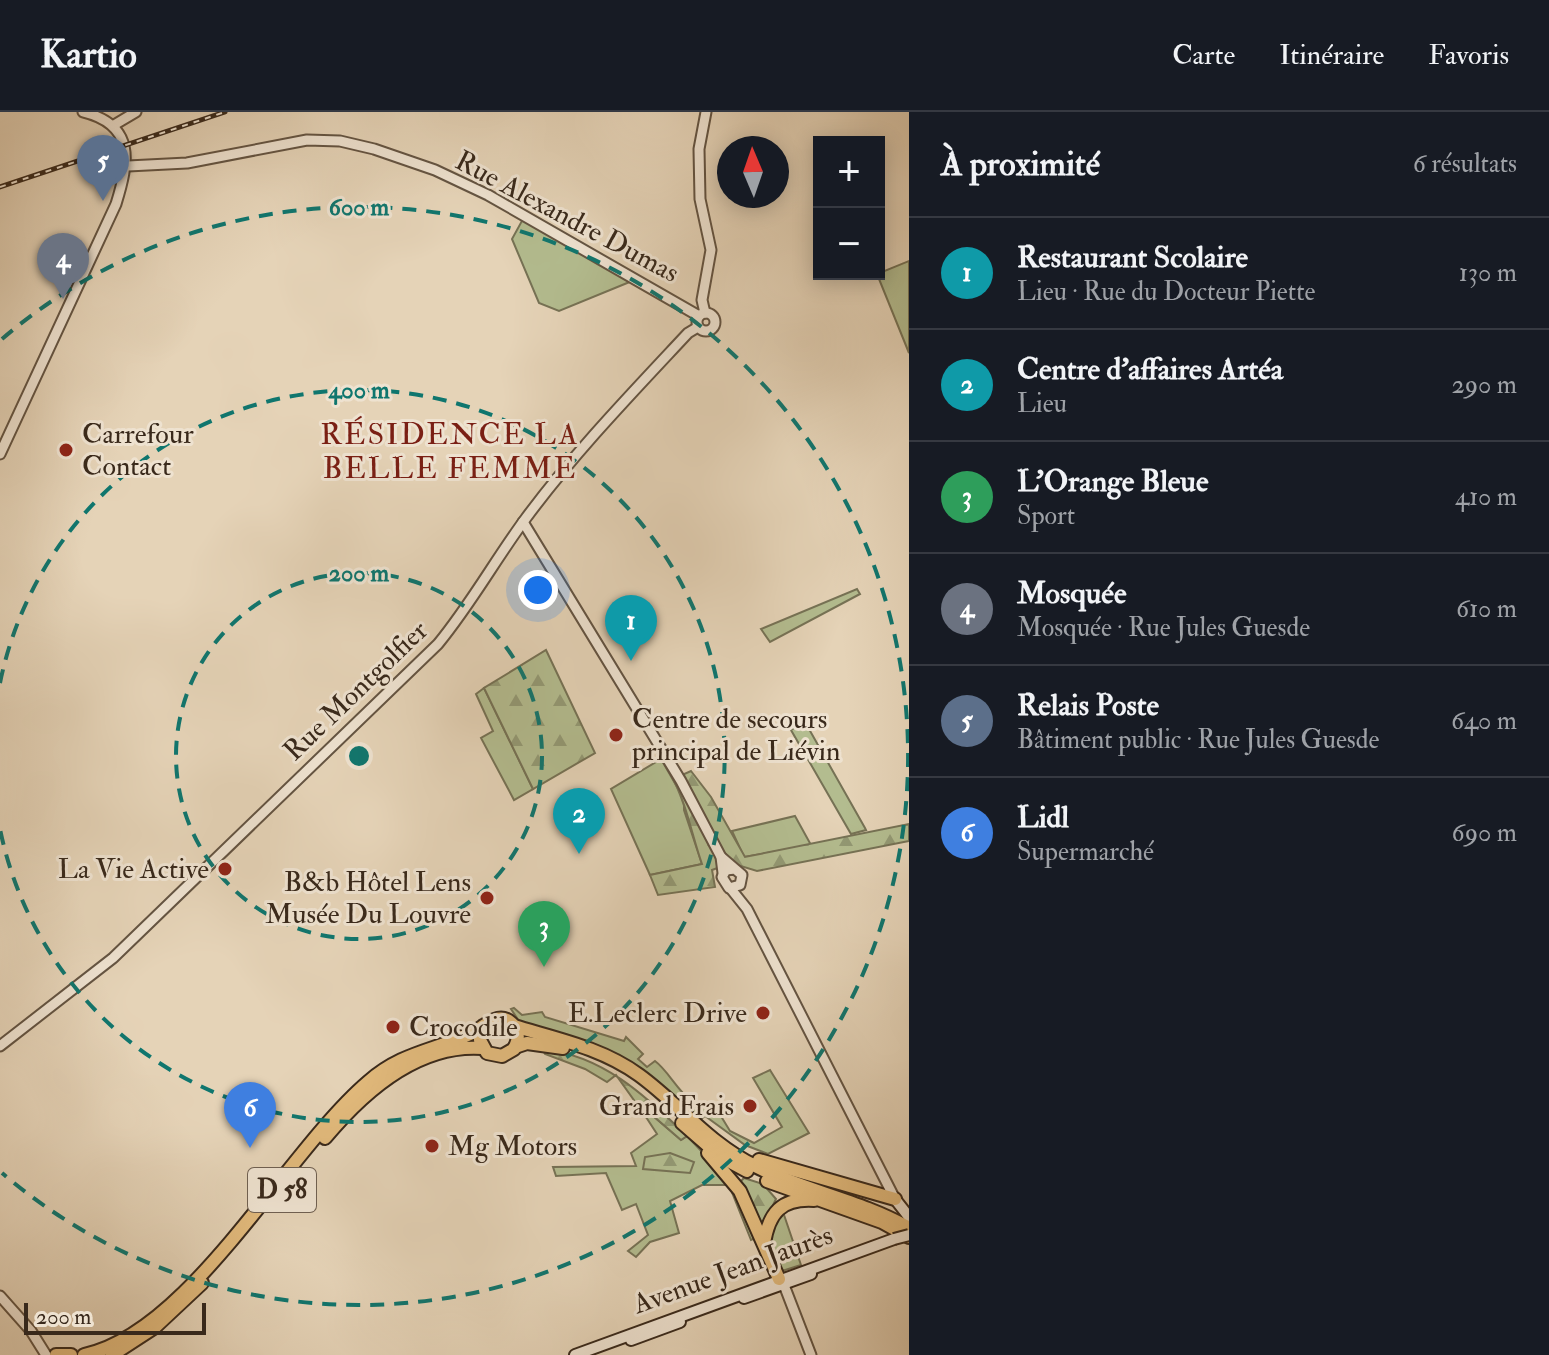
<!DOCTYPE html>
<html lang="fr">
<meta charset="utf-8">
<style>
body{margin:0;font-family:"IM FELL Double Pica",serif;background:#20242c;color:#f1f3f6}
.controls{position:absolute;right:24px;top:24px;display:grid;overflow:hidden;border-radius:0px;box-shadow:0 4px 20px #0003}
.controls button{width:72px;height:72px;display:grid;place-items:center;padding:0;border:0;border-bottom:2px solid #363941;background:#171b24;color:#f1f3f6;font:40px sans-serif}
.compass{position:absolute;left:717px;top:24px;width:72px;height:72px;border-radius:50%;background:#171b24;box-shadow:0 4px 20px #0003;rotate:358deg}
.scale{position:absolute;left:24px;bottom:20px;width:182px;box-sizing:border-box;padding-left:8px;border:4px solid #39291b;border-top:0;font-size:22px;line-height:28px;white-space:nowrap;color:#39291b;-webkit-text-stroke:6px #eee2d0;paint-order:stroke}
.you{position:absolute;left:538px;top:478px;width:28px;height:28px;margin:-20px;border:6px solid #fff;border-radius:50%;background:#1a73e8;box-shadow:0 0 0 12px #1a73e833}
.badge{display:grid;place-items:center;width:52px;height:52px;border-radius:50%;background:#c59692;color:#fff;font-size:26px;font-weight:700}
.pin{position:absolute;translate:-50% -66px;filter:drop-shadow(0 2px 4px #0008)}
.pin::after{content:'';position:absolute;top:42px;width:28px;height:24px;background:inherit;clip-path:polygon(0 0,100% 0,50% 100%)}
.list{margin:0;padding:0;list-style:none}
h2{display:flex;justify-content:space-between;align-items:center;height:104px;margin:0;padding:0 32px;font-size:34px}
h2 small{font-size:26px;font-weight:400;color:#9ea1a6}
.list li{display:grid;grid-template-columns:52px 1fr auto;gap:24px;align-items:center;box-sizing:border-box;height:112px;padding:0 32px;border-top:2px solid #363941}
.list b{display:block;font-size:30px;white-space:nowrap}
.list p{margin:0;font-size:26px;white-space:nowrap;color:#9ea1a6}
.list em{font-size:26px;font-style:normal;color:#9ea1a6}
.map{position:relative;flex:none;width:909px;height:1243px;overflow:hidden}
header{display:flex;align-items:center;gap:48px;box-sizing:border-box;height:112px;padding:0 40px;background:#171b24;border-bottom:2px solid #363941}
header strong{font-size:38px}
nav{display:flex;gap:44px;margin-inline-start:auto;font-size:28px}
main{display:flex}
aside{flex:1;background:#171b24}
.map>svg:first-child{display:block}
.grass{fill:#b3bc8f;stroke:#767255;stroke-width:2}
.forest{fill:url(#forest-firs);stroke:#767255;stroke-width:2}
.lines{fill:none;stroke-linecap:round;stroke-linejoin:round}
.tertiary-casing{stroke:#645442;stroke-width:13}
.secondary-casing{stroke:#39291b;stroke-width:14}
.primary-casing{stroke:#39291b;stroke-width:16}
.trunk-casing{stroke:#39291b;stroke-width:16}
.tertiary{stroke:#eee2d0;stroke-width:9}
.secondary{stroke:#eee2d0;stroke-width:10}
.primary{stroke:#e2ba7c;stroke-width:12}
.trunk{stroke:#e2ba7c;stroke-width:12}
.rail-casing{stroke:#39291b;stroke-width:5}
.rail{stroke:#eee2d0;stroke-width:2;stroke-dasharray:6;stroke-linecap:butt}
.secondary-bridge-casing{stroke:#39291b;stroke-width:14;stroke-linecap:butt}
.secondary-bridge{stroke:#eee2d0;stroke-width:10}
.ring{fill:none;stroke:#0f766e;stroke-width:4;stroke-dasharray:14 10}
.poi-dot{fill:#8f2418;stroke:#eee2d0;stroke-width:3}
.labels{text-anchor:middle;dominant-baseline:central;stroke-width:6;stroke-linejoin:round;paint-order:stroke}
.shield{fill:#eee2d0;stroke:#6f6051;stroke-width:2}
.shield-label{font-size:26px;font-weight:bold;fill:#39291b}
.street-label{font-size:28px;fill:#39291b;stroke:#eee2d0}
.poi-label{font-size:28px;fill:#39291b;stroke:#eee2d0;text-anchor:start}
.neighbourhood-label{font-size:30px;letter-spacing:2px;fill:#7a1f14;stroke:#eee2d0}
.centre{fill:#0f766e;stroke:#eee2d0;stroke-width:4}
.ring-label{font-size:24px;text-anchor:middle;font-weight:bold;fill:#0f766e;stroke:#eee2d0;stroke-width:6;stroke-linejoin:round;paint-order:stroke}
</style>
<header>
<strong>Kartio</strong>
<nav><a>Carte</a><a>Itinéraire</a><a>Favoris</a></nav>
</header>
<main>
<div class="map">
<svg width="909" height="1243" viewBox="0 0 909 1243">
<defs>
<pattern id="forest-firs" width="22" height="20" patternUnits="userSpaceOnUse" patternTransform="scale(2)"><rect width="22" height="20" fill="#b3bc8f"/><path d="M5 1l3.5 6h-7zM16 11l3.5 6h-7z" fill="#939974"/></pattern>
</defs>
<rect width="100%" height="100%" fill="#e5d3b7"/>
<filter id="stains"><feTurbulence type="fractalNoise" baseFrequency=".0025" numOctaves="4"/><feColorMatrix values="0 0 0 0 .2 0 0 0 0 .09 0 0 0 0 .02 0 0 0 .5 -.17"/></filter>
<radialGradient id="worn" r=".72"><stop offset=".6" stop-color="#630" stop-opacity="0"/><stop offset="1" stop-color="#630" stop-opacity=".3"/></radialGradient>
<g class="grass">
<path d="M 523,107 L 632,169 L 559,199 L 539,191 L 512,127 Z"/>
<path d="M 909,149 L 909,241 L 877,162 Z"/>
<path d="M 857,477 L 860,482 L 770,530 L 761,517 Z"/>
<path d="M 484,576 L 533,677 L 514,688 L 481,626 L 493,619 L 476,582 Z"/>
<path d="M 805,610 L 865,716 L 866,718 L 851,722 L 791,618 Z"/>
<path d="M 661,647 L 684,687 L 684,698 L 702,752 L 650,763 L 611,677 Z"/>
<path d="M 795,704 L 811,733 L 744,745 L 732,719 Z"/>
<path d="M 514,896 L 522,903 L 542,900 L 545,905 L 624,929 L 626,925 L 643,942 L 638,947 L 647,955 L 655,949 C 674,963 685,999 716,996 L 730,1019 L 754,1031 L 782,1015 L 753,966 L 770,958 L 809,1021 L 768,1042 L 745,1033 L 705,1004 L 700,1008 L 658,971 L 519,909 L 511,897 Z"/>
<path d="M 652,1003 L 681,1028 L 687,1024 L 725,1064 L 758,1125 L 751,1128 L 729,1073 L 702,1073 L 670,1089 L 679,1121 L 650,1130 L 636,1145 L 628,1139 L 648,1123 L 636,1092 L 622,1098 L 606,1061 L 556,1064 L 553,1055 L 636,1054 L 631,1041 L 657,1022 L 646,1005 Z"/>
<path d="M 782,1097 L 801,1153 L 782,1159 C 763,1137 766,1119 782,1097 Z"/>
</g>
<g class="forest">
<path d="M 546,538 L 595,641 L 533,677 L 484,576 Z"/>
<path d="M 691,659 L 711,685 L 745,745 L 909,712 L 909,729 L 757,759 L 731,751 L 712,758 L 715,775 L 658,783 L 650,763 L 702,752 C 692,724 687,693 673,667 Z"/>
<path d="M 542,937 C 602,943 645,983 687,1024 L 681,1028 L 652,1003 L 646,1005 L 616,963 L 607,970 L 585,957 L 545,942 Z"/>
<path d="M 670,1041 L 694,1050 L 690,1061 L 643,1057 L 645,1045 Z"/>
<path d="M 744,1066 L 763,1072 L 776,1087 L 764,1111 L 759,1113 L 740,1070 Z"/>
</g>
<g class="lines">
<g class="tertiary-casing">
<g id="tertiary">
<path d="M 114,13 L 136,0"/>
<path d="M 128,54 L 187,51 L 307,28 L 340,29 L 374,37 L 435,58 L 488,83 L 699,204"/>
<circle cx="706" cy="210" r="9"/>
<path d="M 705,201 L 702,188 L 711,138 L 700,87 L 699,37 L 706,0"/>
<path d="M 0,342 L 116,92 C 129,50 136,13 83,0"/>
<path d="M 523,410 L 681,669 L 721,745 L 723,761"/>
<path d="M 721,745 L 742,763 L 740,773 L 729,776 L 722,765 L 726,758 L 735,757"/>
<path d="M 731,777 L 747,797 L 895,1087"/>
<path d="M 0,934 L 113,846 L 438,532 C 471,492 495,448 526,406 C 575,340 632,281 688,221 L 698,215"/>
<path d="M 784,1173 L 811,1243"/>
<path d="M 0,1184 L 31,1219 L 46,1243"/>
</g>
</g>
<g class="secondary-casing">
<g id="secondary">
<path d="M 895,1087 L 909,1105"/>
<path d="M 744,1186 L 811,1162"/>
<path d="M 631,1228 L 680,1210"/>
<path d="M 575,1243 L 894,1127"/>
</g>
</g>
<g class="primary-casing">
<g id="primary">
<path d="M 325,1026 C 364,979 418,931 483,936"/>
<path d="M 56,1243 L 71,1243"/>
<path d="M 84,1243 C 190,1221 286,1040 368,970 C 402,940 434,939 472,921 C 485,915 500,896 514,914 C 520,922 518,929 514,937 L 502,944 L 487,941 L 480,928 L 483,914"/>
<path d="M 112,1243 L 155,1215 L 202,1171"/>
</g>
</g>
<g class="trunk-casing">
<g id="trunk">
<path d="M 514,914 C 557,927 602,936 639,963 C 679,992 709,1032 755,1054 C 804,1079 860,1088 909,1116"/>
<path d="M 515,935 L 527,931 L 563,936"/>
<path d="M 682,1011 L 721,1045 L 747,1059"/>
<path d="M 708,1041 L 740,1079 L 779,1167"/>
<path d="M 759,1048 L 895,1087"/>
<path d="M 767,1069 L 882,1110 L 909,1125"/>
<path d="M 764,1131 C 769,1101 781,1086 814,1088"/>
</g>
</g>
<use href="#tertiary" class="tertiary"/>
<use href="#secondary" class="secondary"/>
<use href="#primary" class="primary"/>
<use href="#trunk" class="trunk"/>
<g class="rail-casing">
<path id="rail" d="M 0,75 L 225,0"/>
</g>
<use href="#rail" class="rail"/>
<g class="secondary-bridge-casing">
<path id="secondary-bridge" d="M 894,1127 L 909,1123"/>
</g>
<use href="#secondary-bridge" class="secondary-bridge"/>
</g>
<g class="ring">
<circle cx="359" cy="644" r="183"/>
<path d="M0 571A366 366 0 1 1 0 717"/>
<path d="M2 227A549 549 0 1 1 2 1061"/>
</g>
<g class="poi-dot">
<circle cx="66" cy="338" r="8"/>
<circle cx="616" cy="623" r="8"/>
<circle cx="225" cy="757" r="8"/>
<circle cx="487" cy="786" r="8"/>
<circle cx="763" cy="901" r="8"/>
<circle cx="393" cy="915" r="8"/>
<circle cx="750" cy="994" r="8"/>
<circle cx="432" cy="1034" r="8"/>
</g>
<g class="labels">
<rect class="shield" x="248" y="1056" width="68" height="44" rx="6"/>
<g class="shield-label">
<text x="282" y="1078">D 58</text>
</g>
<g class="street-label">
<text transform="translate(567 105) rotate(28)">Rue Alexandre Dumas</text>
<text transform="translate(356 579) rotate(-44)">Rue Montgolfier</text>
<text transform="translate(733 1158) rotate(-20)">Avenue Jean Jaurès</text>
</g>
<g class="poi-label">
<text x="82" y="322">Carrefour<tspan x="82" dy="32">Contact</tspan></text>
<text x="632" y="607">Centre de secours<tspan x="632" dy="32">principal de Liévin</tspan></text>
<text x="209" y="757" text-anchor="end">La Vie Active</text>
<text x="471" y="770" text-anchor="end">B&amp;b Hôtel Lens<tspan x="471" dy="32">Musée Du Louvre</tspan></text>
<text x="747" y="901" text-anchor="end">E.Leclerc Drive</text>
<text x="409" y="915">Crocodile</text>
<text x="734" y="994" text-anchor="end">Grand Frais</text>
<text x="448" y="1034">Mg Motors</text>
</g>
<g class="neighbourhood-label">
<text x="450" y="322">RÉSIDENCE LA<tspan x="450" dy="34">BELLE FEMME</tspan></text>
</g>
</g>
<circle cx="359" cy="644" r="12" class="centre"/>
<g class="ring-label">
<text x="359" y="103">600 m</text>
<text x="359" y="286">400 m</text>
<text x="359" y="469">200 m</text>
</g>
<rect width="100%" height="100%" filter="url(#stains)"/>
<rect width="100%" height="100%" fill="url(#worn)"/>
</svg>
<div class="controls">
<button>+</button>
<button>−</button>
</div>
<svg class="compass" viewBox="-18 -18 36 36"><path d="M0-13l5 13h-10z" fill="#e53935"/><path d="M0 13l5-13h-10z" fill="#9ea1a6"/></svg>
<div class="scale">200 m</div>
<div class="you"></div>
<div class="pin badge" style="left:631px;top:549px;background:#0f9aa8">1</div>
<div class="pin badge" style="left:579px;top:742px;background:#0f9aa8">2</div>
<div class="pin badge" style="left:544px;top:855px;background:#2e9e5b">3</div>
<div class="pin badge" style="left:63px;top:187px;background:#6b7280">4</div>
<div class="pin badge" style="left:103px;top:89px;background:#5c6f8a">5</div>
<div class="pin badge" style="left:250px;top:1036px;background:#3f7fe0">6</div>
</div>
<aside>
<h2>À proximité<small>6 résultats</small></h2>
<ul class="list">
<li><span class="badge" style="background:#0f9aa8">1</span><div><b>Restaurant Scolaire</b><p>Lieu · Rue du Docteur Piette</p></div><em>130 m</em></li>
<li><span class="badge" style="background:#0f9aa8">2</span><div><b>Centre d'affaires Artéa</b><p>Lieu</p></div><em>290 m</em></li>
<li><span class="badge" style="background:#2e9e5b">3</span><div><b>L'Orange Bleue</b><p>Sport</p></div><em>410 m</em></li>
<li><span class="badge" style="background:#6b7280">4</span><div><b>Mosquée</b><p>Mosquée · Rue Jules Guesde</p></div><em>610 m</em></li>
<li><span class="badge" style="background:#5c6f8a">5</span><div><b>Relais Poste</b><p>Bâtiment public · Rue Jules Guesde</p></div><em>640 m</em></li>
<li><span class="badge" style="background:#3f7fe0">6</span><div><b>Lidl</b><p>Supermarché</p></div><em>690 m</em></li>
</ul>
</aside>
</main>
